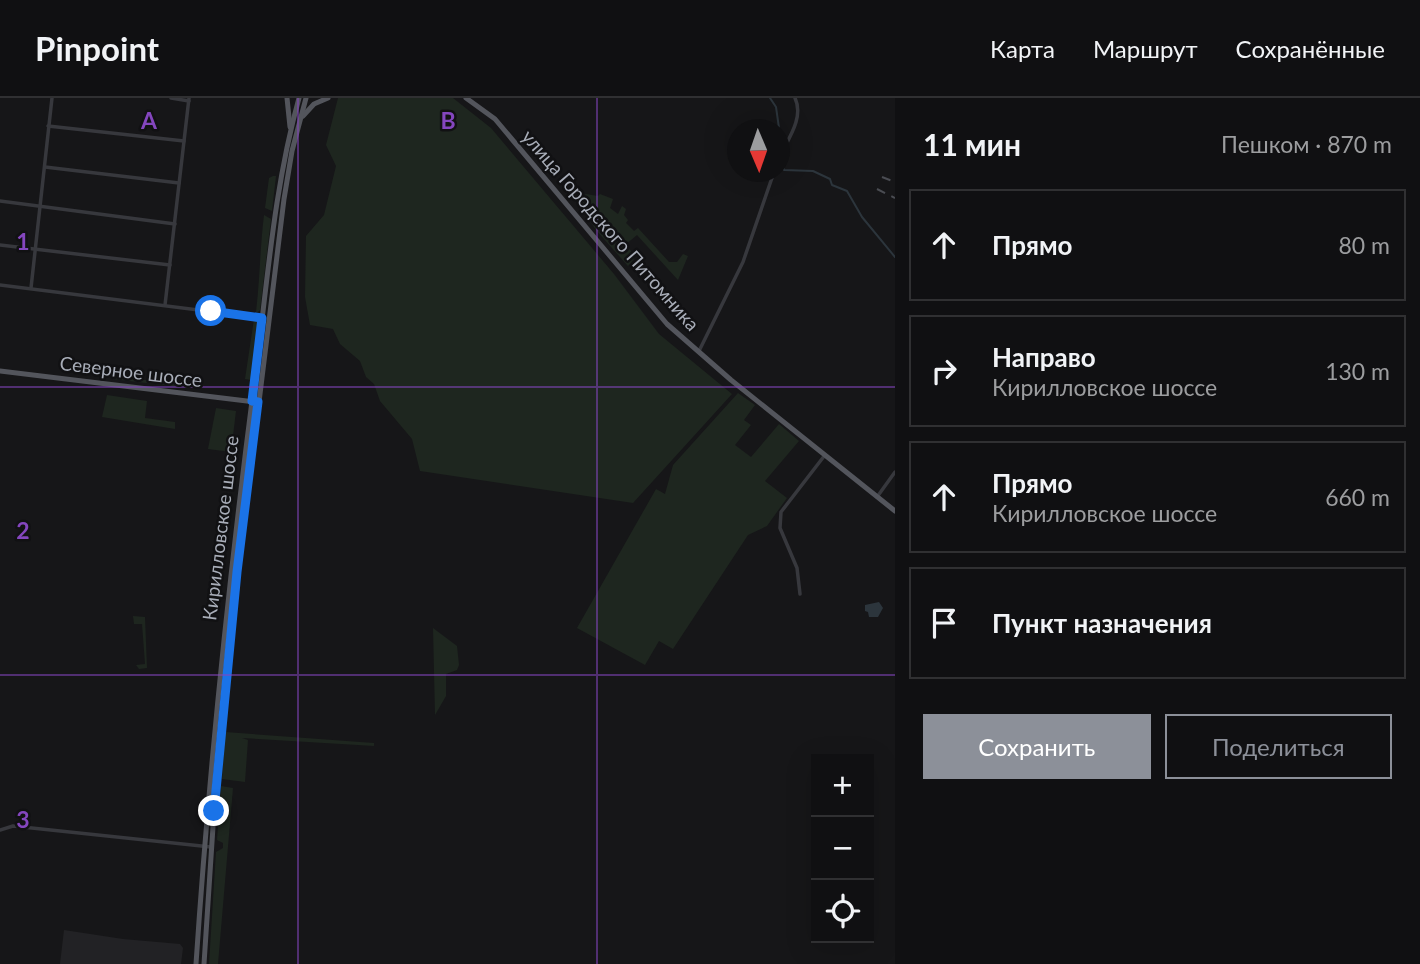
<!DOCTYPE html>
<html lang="ru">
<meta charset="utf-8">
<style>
body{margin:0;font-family:Lato,sans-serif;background:#1e1e20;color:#f1f3f6}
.controls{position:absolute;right:21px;bottom:21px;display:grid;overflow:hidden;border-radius:0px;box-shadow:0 7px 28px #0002}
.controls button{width:63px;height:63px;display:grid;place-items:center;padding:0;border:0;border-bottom:2px solid #303032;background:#101012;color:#f1f3f6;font:35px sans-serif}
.compass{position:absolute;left:727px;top:21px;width:63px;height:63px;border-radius:50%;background:#101012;box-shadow:0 7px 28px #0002;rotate:178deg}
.stop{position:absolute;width:21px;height:21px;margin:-16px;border:5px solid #1a73e8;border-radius:50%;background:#fff}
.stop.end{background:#1a73e8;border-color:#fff;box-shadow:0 2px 7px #0008}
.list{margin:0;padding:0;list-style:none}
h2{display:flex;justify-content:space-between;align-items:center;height:91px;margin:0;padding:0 28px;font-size:30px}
h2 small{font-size:23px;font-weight:400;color:#9c9d9f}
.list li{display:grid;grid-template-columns:46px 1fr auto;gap:21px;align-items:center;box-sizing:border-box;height:112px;margin:0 14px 14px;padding:0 14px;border:2px solid #303032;border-radius:0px}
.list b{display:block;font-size:26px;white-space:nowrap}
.list p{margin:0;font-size:23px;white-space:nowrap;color:#9c9d9f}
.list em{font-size:23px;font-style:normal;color:#9c9d9f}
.actions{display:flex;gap:14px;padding:21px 28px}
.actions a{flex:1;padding:16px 0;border:2px solid #8c9099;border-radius:0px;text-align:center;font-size:24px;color:#8c9099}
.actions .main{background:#8c9099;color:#fff}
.icon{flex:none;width:38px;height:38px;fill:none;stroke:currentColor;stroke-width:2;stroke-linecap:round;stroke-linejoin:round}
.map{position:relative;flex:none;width:895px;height:866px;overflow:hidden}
header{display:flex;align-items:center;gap:42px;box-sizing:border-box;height:98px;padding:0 35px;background:#101012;border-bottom:2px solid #303032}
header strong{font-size:33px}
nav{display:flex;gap:38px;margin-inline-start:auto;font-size:24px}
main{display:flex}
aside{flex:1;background:#101012}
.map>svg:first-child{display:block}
.built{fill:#222225}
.green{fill:#1e261f}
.water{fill:#2c353c}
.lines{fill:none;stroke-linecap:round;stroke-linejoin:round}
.stream{stroke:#2c353c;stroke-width:2}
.minor{stroke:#37383d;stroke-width:3.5}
.primary{stroke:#53555c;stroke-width:5}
.rail{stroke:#4a4c52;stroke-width:2;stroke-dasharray:9 7;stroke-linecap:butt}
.route{stroke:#1a73e8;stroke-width:9}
.grid{fill:none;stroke:#8446be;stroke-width:2;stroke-opacity:0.55}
.labels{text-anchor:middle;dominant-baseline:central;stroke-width:5;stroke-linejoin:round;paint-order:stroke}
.street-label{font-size:19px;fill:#a8adb8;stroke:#111113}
.grid-label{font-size:23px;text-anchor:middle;font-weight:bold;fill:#8446be;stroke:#111113;stroke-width:5;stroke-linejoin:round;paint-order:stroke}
</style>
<header>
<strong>Pinpoint</strong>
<nav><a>Карта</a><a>Маршрут</a><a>Сохранённые</a></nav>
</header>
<main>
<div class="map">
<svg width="895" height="866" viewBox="0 0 895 866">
<rect width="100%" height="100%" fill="#161618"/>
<path class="built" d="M 64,832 L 123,841 L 180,846 L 183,850 L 181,866 L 60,866 Z"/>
<g class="green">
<path d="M 338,0 L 453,0 L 491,30 L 614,176 L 659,236 L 732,296 L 633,405 L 420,373 L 412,341 L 380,303 L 374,286 L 366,279 L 360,263 L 340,246 L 333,231 L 310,227 L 305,199 L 306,138 L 324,117 L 336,68 L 326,47 Z"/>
<path d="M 273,78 L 276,78 L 272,113 L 265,110 L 269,80 Z"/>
<path d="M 586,96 L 598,98 L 600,96 L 613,101 L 610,110 L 618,116 L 622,108 L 626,111 L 624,117 L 628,122 L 626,125 L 634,133 L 638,130 L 669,164 L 677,164 L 683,156 L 688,158 L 678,182 L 637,137 L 625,147 L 631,153 L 634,161 L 628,168 L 596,132 L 575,102 Z"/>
<path d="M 264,117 L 271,121 L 260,212 L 258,214 L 256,214 C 260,181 260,149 264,117 Z"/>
<path d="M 254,221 L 259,225 L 251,282 L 245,281 Z"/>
<path d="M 112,279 L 190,286 L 189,290 L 112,281 Z"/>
<path d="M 738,295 L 755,307 L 744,322 L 751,327 L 735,347 L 751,359 L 779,326 L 799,343 L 765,383 L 787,400 L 767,428 L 748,437 L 673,551 L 659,543 L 645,567 L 577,530 L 656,391 L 665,396 L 673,367 Z"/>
<path d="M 107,297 L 147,303 L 145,320 L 175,324 L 175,331 L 102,319 Z"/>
<path d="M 216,310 L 236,313 L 231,354 L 208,351 Z"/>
<path d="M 133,518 L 145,519 L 147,570 L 139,571 L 136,567 L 145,566 L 142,526 L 134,526 Z"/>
<path d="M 433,530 L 457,548 L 459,567 L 457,572 L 446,576 L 446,598 L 435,617 Z"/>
<path d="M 225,634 L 374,645 L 374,648 L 242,640 L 248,642 L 245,684 L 222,681 Z"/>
<path d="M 221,688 L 233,690 L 218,866 L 209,866 L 216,754 L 223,750 L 223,745 L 217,742 Z"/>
</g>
<path class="water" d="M 879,504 L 883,510 L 878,519 L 869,519 L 868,514 L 865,513 L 865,507 Z"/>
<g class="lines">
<g class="stream">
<path d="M 770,0 L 776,9 L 780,37"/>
<path d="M 780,59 L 784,72 L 813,73 L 830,81 L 832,87 L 847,93 L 862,119 L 895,159"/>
</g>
<g class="minor">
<path d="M 171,0 L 189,3"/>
<path d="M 48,28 L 184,43"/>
<path d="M 780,58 C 789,40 804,19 795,0"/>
<path d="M 45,69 L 179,85"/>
<path d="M 0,103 L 175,126"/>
<path d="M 0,147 L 170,167"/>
<path d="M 0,187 L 262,220"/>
<path d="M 31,190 L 52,0"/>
<path d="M 165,207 L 189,0"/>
<path d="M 699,253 L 743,164 L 774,74"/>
<path d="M 877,399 L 895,374"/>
<path d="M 800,496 L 797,470 L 780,430 L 781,414 L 825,357"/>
<path d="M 0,732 L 13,728 L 211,749"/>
</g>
<g class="primary">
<path d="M 287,0 L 290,29"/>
<path d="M 466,0 L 495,21 L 667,226 L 731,282 L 895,413"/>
<path d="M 303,18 L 314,6 L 328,0"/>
<path d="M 0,273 L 255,304"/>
<path d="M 196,866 C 209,672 229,480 254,287 C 267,191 273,93 299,0"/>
<path d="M 204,866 L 216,683 L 227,564 L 284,101 L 292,53 L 306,0"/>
</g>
<g class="rail">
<path d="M 882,79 L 895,84"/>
<path d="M 877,91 L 895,100"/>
</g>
</g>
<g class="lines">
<path class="route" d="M 211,213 L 262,220 L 252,303 L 258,304 L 237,474 L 214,713"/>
</g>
<path class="grid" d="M 298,0 L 298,866M 597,0 L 597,866M 0,289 L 895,289M 0,577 L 895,577"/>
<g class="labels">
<g class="street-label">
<text transform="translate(611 132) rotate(49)">улица Городского Питомника</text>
<text transform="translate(131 273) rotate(7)">Северное шоссе</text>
<text transform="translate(220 430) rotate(-83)">Кирилловское шоссе</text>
</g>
</g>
<g class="grid-label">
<text x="149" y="31">A</text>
<text x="448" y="31">B</text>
<text x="23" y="152">1</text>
<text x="23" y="441">2</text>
<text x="23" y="730">3</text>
</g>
</svg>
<div class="controls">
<button>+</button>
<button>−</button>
<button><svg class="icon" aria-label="locate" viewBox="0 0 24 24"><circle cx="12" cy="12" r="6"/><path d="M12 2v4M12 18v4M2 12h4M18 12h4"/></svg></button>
</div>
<svg class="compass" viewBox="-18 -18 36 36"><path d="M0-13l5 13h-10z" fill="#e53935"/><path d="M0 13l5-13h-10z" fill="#9c9d9f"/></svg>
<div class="stop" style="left:211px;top:213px"></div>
<div class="stop end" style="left:214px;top:713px"></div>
</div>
<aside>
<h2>11 мин<small>Пешком · 870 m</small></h2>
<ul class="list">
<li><svg class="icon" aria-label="ahead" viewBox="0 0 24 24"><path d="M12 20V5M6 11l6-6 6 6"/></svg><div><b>Прямо</b></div><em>80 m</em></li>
<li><svg class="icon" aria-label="right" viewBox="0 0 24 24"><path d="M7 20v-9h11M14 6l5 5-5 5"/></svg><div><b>Направо</b><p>Кирилловское шоссе</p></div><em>130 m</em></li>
<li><svg class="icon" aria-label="ahead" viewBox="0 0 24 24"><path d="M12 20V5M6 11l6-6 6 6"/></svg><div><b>Прямо</b><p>Кирилловское шоссе</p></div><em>660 m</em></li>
<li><svg class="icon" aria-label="arrive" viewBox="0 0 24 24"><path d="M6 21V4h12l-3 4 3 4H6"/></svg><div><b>Пункт назначения</b></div></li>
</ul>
<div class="actions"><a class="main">Сохранить</a><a>Поделиться</a></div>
</aside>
</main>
